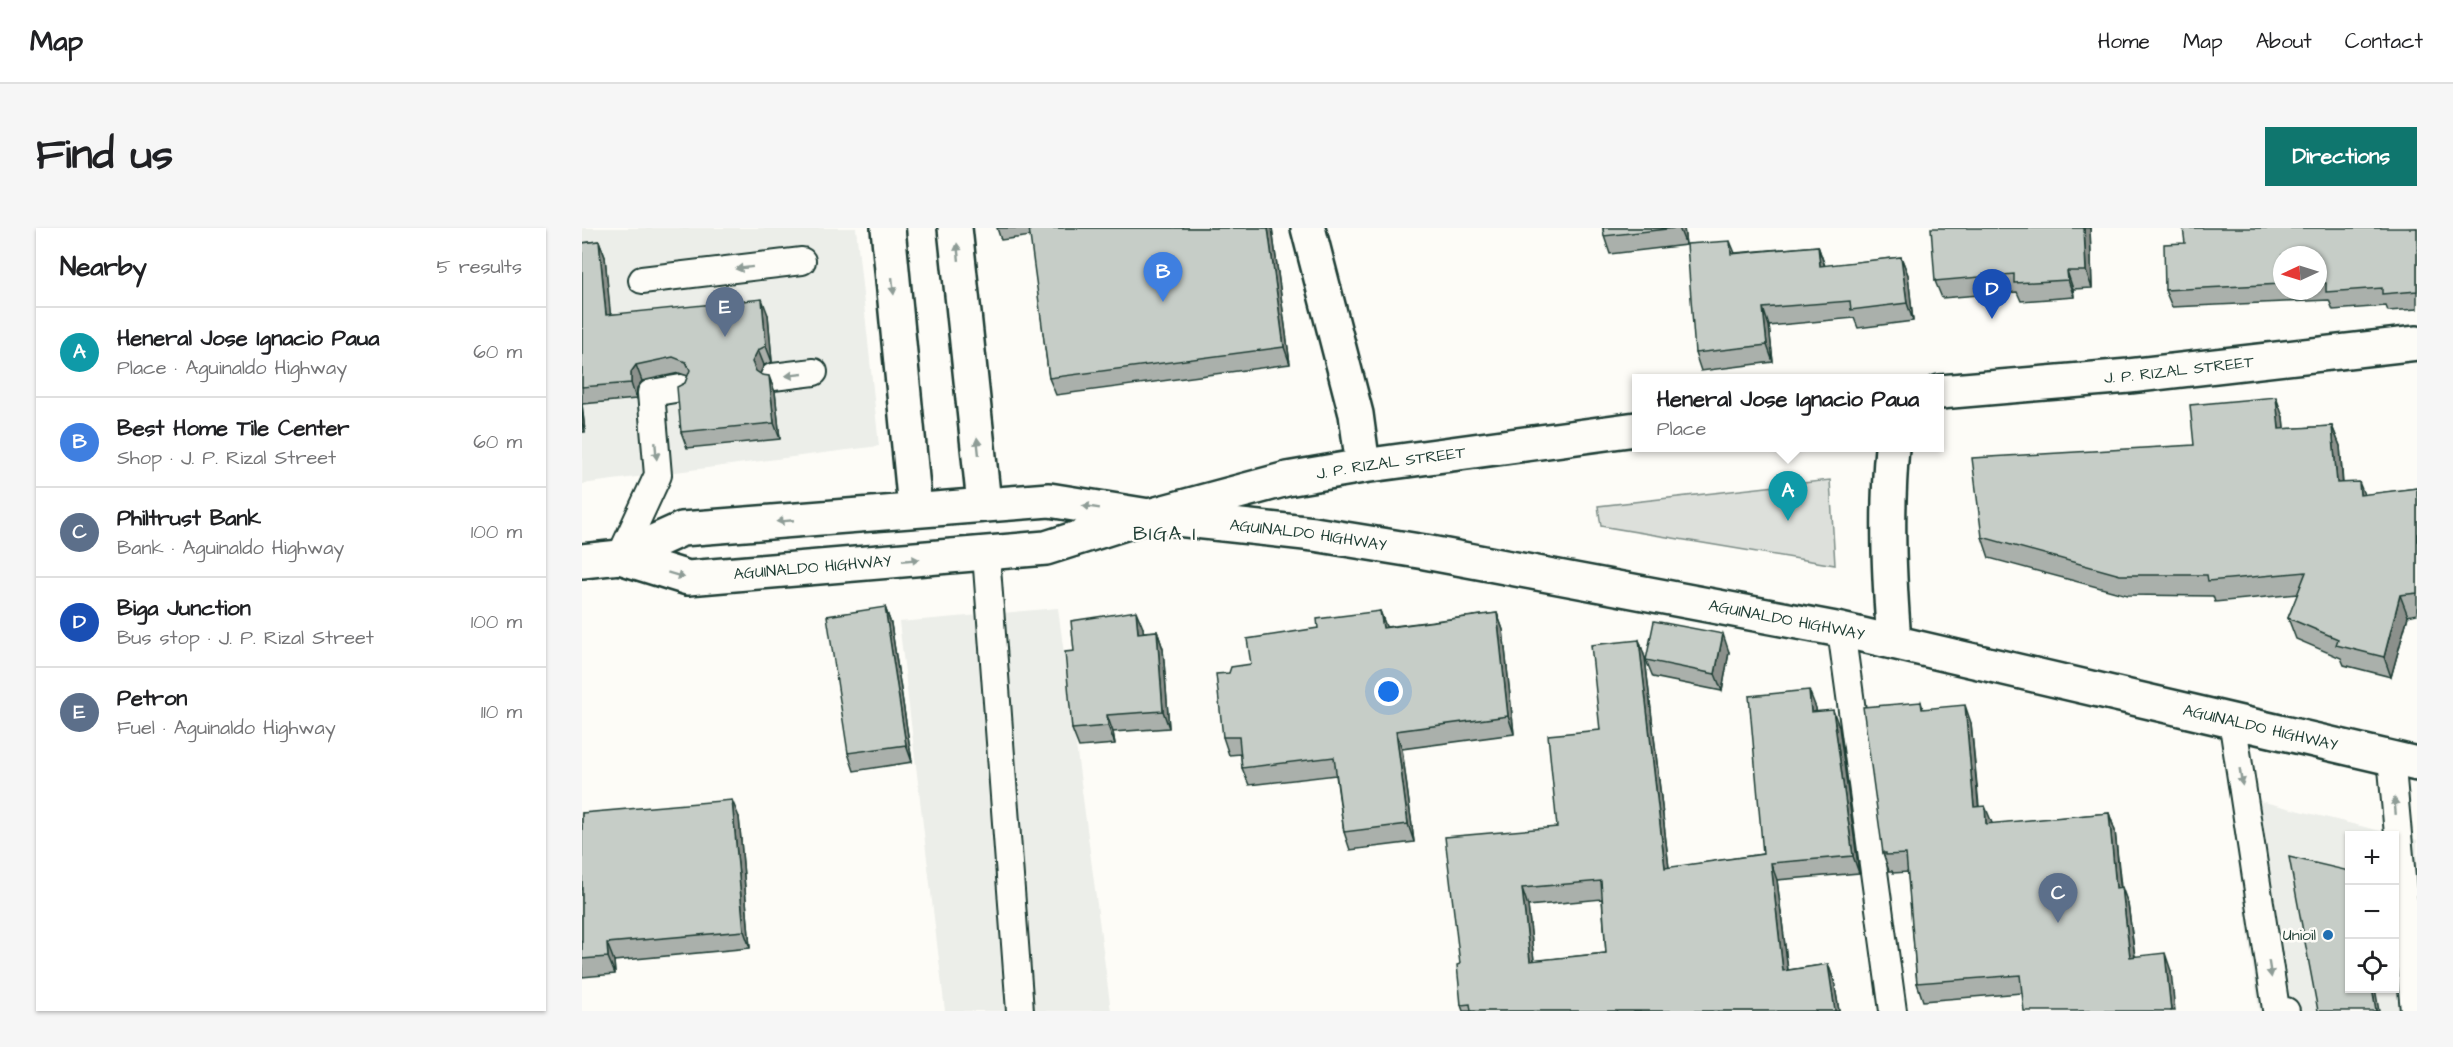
<!DOCTYPE html>
<meta charset="utf-8">
<style>
body{margin:0;font-family:"Architects Daughter",sans-serif;background:#f6f6f6;color:#202124}
.controls{position:absolute;right:18px;bottom:18px;display:grid;overflow:hidden;border-radius:0px;box-shadow:0 2px 4px #0004}
.controls button{width:54px;height:54px;display:grid;place-items:center;padding:0;border:0;border-bottom:2px solid #e0e0e0;background:#fff;color:#202124;font:30px sans-serif}
.compass{position:absolute;left:1691px;top:18px;width:54px;height:54px;border-radius:50%;background:#fff;box-shadow:0 2px 4px #0004;rotate:266deg}
.you{position:absolute;left:807px;top:464px;width:21px;height:21px;margin:-15px;border:4px solid #fff;border-radius:50%;background:#1a73e8;box-shadow:0 0 0 9px #1a73e833}
.badge{display:grid;place-items:center;width:39px;height:39px;border-radius:50%;background:#0f766e;color:#fff;font-size:20px;font-weight:700}
.pin{position:absolute;translate:-50% -50px;filter:drop-shadow(0 2px 3px #0008)}
.pin::after{content:'';position:absolute;top:32px;width:21px;height:18px;background:inherit;clip-path:polygon(0 0,100% 0,50% 100%)}
.popup{position:absolute;left:1050px;top:146px;width:312px;height:78px;box-sizing:border-box;display:grid;place-content:center;border-radius:0px;background:#fff;filter:drop-shadow(0 2px 4px #0005);font-size:20px;white-space:nowrap;color:#757577}
.popup b{font-size:22px;color:#202124}
.popup::after{content:'';position:absolute;left:50%;top:100%;margin-left:-12px;border:12px solid transparent;border-top-color:#fff}
.list{margin:0;padding:0;list-style:none}
h2{display:flex;justify-content:space-between;align-items:center;height:78px;margin:0;padding:0 24px;font-size:26px}
h2 small{font-size:20px;font-weight:400;color:#757577}
.list li{display:grid;grid-template-columns:39px 1fr auto;gap:18px;align-items:center;box-sizing:border-box;height:90px;padding:0 24px;border-top:2px solid #e0e0e0}
.list b{display:block;font-size:22px;white-space:nowrap}
.list p{margin:0;font-size:20px;white-space:nowrap;color:#757577}
.list em{font-size:20px;font-style:normal;color:#757577}
.icon{flex:none;width:33px;height:33px;fill:none;stroke:currentColor;stroke-width:2;stroke-linecap:round;stroke-linejoin:round}
.map{position:relative;flex:none;width:1835px;height:783px;overflow:hidden;border-radius:0px}
header{display:flex;align-items:center;gap:36px;box-sizing:border-box;height:84px;padding:0 30px;background:#fff;border-bottom:2px solid #e0e0e0}
header strong{font-size:28px}
nav{display:flex;gap:33px;margin-inline-start:auto;font-size:21px}
.intro{display:flex;align-items:center;justify-content:space-between;box-sizing:border-box;height:144px;padding:0 36px}
h1{margin:0;font-size:42px}
.button{padding:15px 27px;border-radius:0px;background:#0f766e;color:#fff;font-size:21px;font-weight:700}
main{display:flex;gap:36px;padding:0 36px}
aside{flex:1;background:#fff;border-radius:0px;box-shadow:0 2px 4px #0004}
.map>svg:first-child{display:block}
.built{fill:#eceee9;fill-rule:evenodd}
.green{fill:#dde0db;stroke:#7e8e88;stroke-width:1.5}
.lines{fill:none;stroke-linecap:round;stroke-linejoin:round}
.service-casing{stroke:#1f3d34;stroke-width:30}
.minor-casing{stroke:#1f3d34;stroke-width:38}
.secondary-casing{stroke:#1f3d34;stroke-width:38}
.primary-casing{stroke:#1f3d34;stroke-width:38}
.service{stroke:#fdfcf7;stroke-width:26}
.minor{stroke:#fdfcf7;stroke-width:33}
.secondary{stroke:#fdfcf7;stroke-width:33}
.primary{stroke:#fdfcf7;stroke-width:33}
.wall{fill:#aab0ab;stroke:#1f3d34;stroke-width:1.5;fill-rule:evenodd}
.shaded-wall{fill:#8b908b;stroke:#1f3d34;stroke-width:1.5}
.building{fill:#c6cdc7;stroke:#1f3d34;stroke-width:1.5;fill-rule:evenodd}
.oneway{fill:#8e9c96}
.poi-dot{fill:#1f6fb2;stroke:#fdfcf7;stroke-width:2}
.labels{text-anchor:middle;dominant-baseline:central;stroke-width:5;stroke-linejoin:round;paint-order:stroke}
.street-label{font-size:16px;fill:#1f3d34;stroke:#fdfcf7}
.poi-label{font-size:16px;fill:#1f3d34;stroke:#fdfcf7;text-anchor:end}
.quarter-label{font-size:20px;letter-spacing:1.5px;fill:#1f3d34;stroke:#fdfcf7}
</style>
<header>
<strong>Map</strong>
<nav><a>Home</a><a>Map</a><a>About</a><a>Contact</a></nav>
</header>
<div class="intro"><h1>Find us</h1><a class="button">Directions</a></div>
<main>
<aside>
<h2>Nearby<small>5 results</small></h2>
<ul class="list">
<li><span class="badge" style="background:#0f9aa8">A</span><div><b>Heneral Jose Ignacio Paua</b><p>Place · Aguinaldo Highway</p></div><em>60 m</em></li>
<li><span class="badge" style="background:#3f7fe0">B</span><div><b>Best Home Tile Center</b><p>Shop · J. P. Rizal Street</p></div><em>60 m</em></li>
<li><span class="badge" style="background:#5c6f8a">C</span><div><b>Philtrust Bank</b><p>Bank · Aguinaldo Highway</p></div><em>100 m</em></li>
<li><span class="badge" style="background:#1a4fb4">D</span><div><b>Biga Junction</b><p>Bus stop · J. P. Rizal Street</p></div><em>100 m</em></li>
<li><span class="badge" style="background:#5c6f8a">E</span><div><b>Petron</b><p>Fuel · Aguinaldo Highway</p></div><em>110 m</em></li>
</ul>
</aside>
<div class="map">
<svg width="1835" height="783" viewBox="0 0 1835 783">
<rect width="100%" height="100%" fill="#fdfcf7"/>
<filter id="ink" filterUnits="userSpaceOnUse"><feTurbulence type="fractalNoise" baseFrequency=".0167" numOctaves="2"/><feDisplacementMap in="SourceGraphic" scale="12" xChannelSelector="R" yChannelSelector="G"/><feConvolveMatrix kernelMatrix="1 2 1 2 8 2 1 2 1" color-interpolation-filters="sRGB"/></filter>
<g filter="url(#ink)">
<g class="built">
<path d="M 0,0 L 274,0 L 297,218 L 0,256 Z"/>
<path d="M 476,380 L 529,783 L 363,783 L 317,394 Z"/>
<path d="M 1646,565 L 1835,612 L 1835,783 L 1677,783 ZM 1768,608 L 1812,608 L 1812,760 L 1768,760 Z"/>
</g>
<path class="green" d="M 1248,252 L 1253,337 L 1019,298 L 1016,278 Z"/>
<g class="lines">
<g class="service-casing">
<g id="service">
<path d="M 60,52 L 220,33"/>
<path d="M 191,149 L 232,144"/>
<path d="M 404,326 L 438,783"/>
<path d="M 38,329 L 76,247 L 69,165 L 99,160"/>
<path d="M 1259,402 L 1311,783"/>
<path d="M 1650,491 L 1694,781 L 1704,783"/>
<path d="M 1809,529 L 1832,783"/>
</g>
</g>
<g class="minor-casing">
<g id="minor">
<path d="M 306,0 L 333,281"/>
<path d="M 373,0 L 402,276"/>
<path d="M 726,0 L 774,186 L 781,238"/>
</g>
</g>
<g class="secondary-casing">
<g id="secondary">
<path id="s1" d="M 1358,164 L 1547,148 L 1835,115"/>
<path id="s2" d="M 567,288 L 705,251 L 781,238 L 1054,201"/>
</g>
</g>
<g class="primary-casing">
<g id="primary">
<path d="M 1310,220 C 1304,285 1307,348 1312,413"/>
<path id="s3" d="M 38,329 L 106,350 L 464,320 L 559,290"/>
<path id="s4" d="M 0,333 L 38,329 L 100,301 L 467,272 L 567,288 L 732,306 L 843,324 L 1259,402 L 1835,536"/>
</g>
</g>
<use href="#service" class="service"/>
<use href="#minor" class="minor"/>
<use href="#secondary" class="secondary"/>
<use href="#primary" class="primary"/>
</g>
<g class="wall">
<path d="M 415,0 L 690,0 L 708,136 L 474,167 L 467,150 L 449,8 L 419,12 Z"/>
<path d="M 1021,0 L 1102,0 L 1104,17 L 1028,26 L 1022,8 Z"/>
<path d="M 1508,0 L 1510,60 L 1491,61 L 1492,69 L 1439,73 L 1435,64 L 1360,70 L 1353,53 Z"/>
<path d="M 1835,0 L 1835,81 L 1806,83 L 1804,78 L 1751,82 L 1747,72 L 1590,79 L 1583,62 L 1603,15 ZM 1700,27 L 1736,27 L 1736,63 L 1700,63 Z"/>
<path d="M 17,13 L 23,29 L 28,86 L 186,87 L 190,134 L 182,137 L 178,146 L 193,164 L 198,211 L 105,220 L 99,204 L 103,155 L 106,148 L 97,145 L 60,153 L 55,160 L 54,171 L 0,176 L 3,204 L 0,204 L 0,15 Z"/>
<path d="M 1236,18 L 1243,38 L 1319,29 L 1326,47 L 1331,93 L 1276,100 L 1272,90 L 1187,98 L 1191,134 L 1119,143 L 1113,125 L 1153,25 Z"/>
<path d="M 1701,189 L 1702,201 L 1750,198 L 1758,218 L 1761,255 L 1782,267 L 1835,260 L 1835,386 L 1826,388 L 1809,449 L 1762,437 L 1759,430 L 1714,411 L 1706,390 L 1716,366 L 1633,374 L 1631,368 L 1545,367 L 1407,330 L 1400,309 L 1612,217 Z"/>
<path d="M 303,379 L 309,396 L 330,534 L 272,543 L 266,525 Z"/>
<path d="M 798,383 L 804,399 L 915,385 L 921,402 L 932,506 L 820,521 L 832,614 L 768,622 L 762,604 L 754,547 L 667,557 L 660,540 L 659,526 L 647,527 L 641,509 L 647,445 Z"/>
<path d="M 561,400 L 561,404 L 575,403 L 581,421 L 587,500 L 531,504 L 533,516 L 497,519 L 490,501 L 492,423 Z"/>
<path d="M 1057,412 L 1063,430 L 1087,640 L 1181,626 L 1234,480 L 1234,483 L 1257,499 L 1277,645 L 1195,652 L 1206,742 L 1246,736 L 1252,753 L 1257,783 L 881,783 L 879,777 L 878,736 L 975,599 ZM 1020,671 L 1024,725 L 952,733 L 946,678 Z"/>
<path d="M 1147,424 L 1140,463 L 1071,449 L 1064,432 Z"/>
<path d="M 1339,474 L 1341,481 L 1389,495 L 1397,578 L 1410,596 L 1527,585 L 1533,603 L 1539,659 L 1546,676 L 1553,728 L 1589,743 L 1440,765 L 1341,773 L 1335,755 L 1326,644 L 1311,645 L 1310,643 L 1307,643 L 1301,625 Z"/>
<path d="M 0,585 L 157,589 L 168,720 L 32,733 L 33,746 L 0,749 Z"/>
</g>
<g class="shaded-wall">
<path d="M 686,0 L 690,0 L 708,136 L 702,119 Z"/>
<path d="M 1097,0 L 1102,0 L 1104,17 Z"/>
<path d="M 1502,0 L 1508,0 L 1510,60 L 1504,43 Z"/>
<path d="M 17,13 L 23,29 L 30,103 L 24,87 Z"/>
<path d="M 1148,13 L 1155,30 L 1149,26 Z"/>
<path d="M 1236,18 L 1242,36 L 1244,56 L 1238,38 Z"/>
<path d="M 1319,29 L 1326,47 L 1331,93 L 1325,75 Z"/>
<path d="M 1485,43 L 1491,61 L 1492,69 L 1486,52 Z"/>
<path d="M 180,71 L 186,87 L 190,134 L 184,118 Z"/>
<path d="M 1181,80 L 1187,98 L 1191,134 L 1185,117 Z"/>
<path d="M 176,122 L 182,137 L 176,150 L 170,134 Z"/>
<path d="M 54,137 L 60,153 L 55,160 L 54,171 L 49,155 L 49,144 Z"/>
<path d="M 187,148 L 193,164 L 198,211 L 192,195 Z"/>
<path d="M 1694,169 L 1701,189 L 1704,222 L 1697,201 Z"/>
<path d="M 0,175 L 0,176 L 3,204 L 0,195 Z"/>
<path d="M 1750,198 L 1758,218 L 1762,276 L 1755,255 Z"/>
<path d="M 1777,254 L 1785,274 L 1778,267 Z"/>
<path d="M 1818,367 L 1826,388 L 1809,449 L 1802,429 Z"/>
<path d="M 303,379 L 309,396 L 330,534 L 324,517 Z"/>
<path d="M 554,383 L 561,400 L 563,422 L 556,405 Z"/>
<path d="M 798,383 L 805,401 L 801,400 Z"/>
<path d="M 915,385 L 921,402 L 932,506 L 926,488 Z"/>
<path d="M 575,403 L 581,421 L 587,500 L 581,483 Z"/>
<path d="M 1141,406 L 1147,424 L 1140,463 L 1133,446 Z"/>
<path d="M 1057,412 L 1063,430 L 1089,658 L 1083,640 Z"/>
<path d="M 1227,462 L 1234,480 L 1235,501 L 1229,484 Z"/>
<path d="M 1383,477 L 1389,495 L 1398,596 L 1392,579 Z"/>
<path d="M 1251,482 L 1257,499 L 1277,645 L 1271,628 Z"/>
<path d="M 525,487 L 531,504 L 533,516 L 526,498 Z"/>
<path d="M 814,503 L 820,521 L 832,614 L 826,596 Z"/>
<path d="M 150,572 L 157,589 L 168,720 L 162,703 Z"/>
<path d="M 1403,578 L 1410,595 L 1411,614 L 1404,596 Z"/>
<path d="M 1527,585 L 1533,603 L 1540,677 L 1534,660 Z"/>
<path d="M 1189,635 L 1195,652 L 1208,760 L 1201,743 Z"/>
<path d="M 1540,659 L 1546,676 L 1555,746 L 1548,729 Z"/>
<path d="M 940,660 L 946,678 L 954,751 L 948,733 Z"/>
<path d="M 25,715 L 32,733 L 33,746 L 26,729 Z"/>
<path d="M 1583,725 L 1589,743 L 1593,783 L 1589,783 Z"/>
<path d="M 1246,736 L 1252,753 L 1257,783 L 1253,783 Z"/>
<path d="M 1790,760 L 1793,760 L 1797,783 L 1794,783 Z"/>
</g>
<g class="building">
<path d="M 447,0 L 686,0 L 702,119 L 467,150 Z"/>
<path d="M 1021,0 L 1094,0 L 1022,8 Z"/>
<path d="M 1349,0 L 1502,0 L 1504,43 L 1485,43 L 1486,52 L 1432,55 L 1432,46 L 1353,53 Z"/>
<path d="M 1601,0 L 1835,0 L 1835,63 L 1800,66 L 1800,60 L 1744,64 L 1744,55 L 1736,55 L 1736,27 L 1700,27 L 1700,56 L 1583,62 L 1582,16 L 1603,15 Z"/>
<path d="M 17,13 L 24,87 L 180,71 L 184,118 L 176,122 L 170,134 L 174,143 L 180,147 L 187,148 L 192,195 L 99,204 L 95,159 L 103,155 L 108,142 L 104,134 L 91,129 L 54,137 L 49,144 L 49,155 L 0,159 L 0,15 Z"/>
<path d="M 1148,13 L 1149,26 L 1236,18 L 1238,38 L 1319,29 L 1325,75 L 1269,82 L 1268,73 L 1181,80 L 1185,117 L 1113,125 L 1105,16 Z"/>
<path d="M 1694,169 L 1697,201 L 1750,198 L 1755,255 L 1777,254 L 1778,267 L 1835,260 L 1835,365 L 1818,367 L 1802,429 L 1754,417 L 1756,411 L 1706,390 L 1724,344 L 1626,353 L 1625,347 L 1538,347 L 1400,309 L 1390,230 L 1612,217 L 1608,177 Z"/>
<path d="M 303,379 L 324,517 L 266,525 L 245,388 Z"/>
<path d="M 554,383 L 556,405 L 575,403 L 581,483 L 525,487 L 526,498 L 490,501 L 483,424 L 492,423 L 489,393 Z"/>
<path d="M 798,383 L 801,400 L 915,385 L 926,488 L 814,503 L 826,596 L 762,604 L 752,529 L 660,540 L 657,509 L 641,509 L 634,446 L 647,445 L 649,439 L 669,436 L 665,411 L 736,400 L 735,391 Z"/>
<path d="M 1072,393 L 1141,406 L 1133,446 L 1064,432 Z"/>
<path d="M 1057,412 L 1083,640 L 1181,626 L 1167,468 L 1227,462 L 1229,484 L 1251,482 L 1271,628 L 1189,635 L 1201,743 L 1246,736 L 1253,783 L 889,783 L 888,776 L 879,777 L 875,737 L 878,736 L 863,609 L 975,599 L 966,507 L 1018,502 L 1009,417 ZM 1019,653 L 1024,725 L 948,733 L 940,660 Z"/>
<path d="M 1339,474 L 1340,481 L 1383,477 L 1392,579 L 1403,578 L 1404,596 L 1527,585 L 1534,660 L 1540,659 L 1548,729 L 1583,725 L 1589,783 L 1442,783 L 1438,747 L 1335,755 L 1324,626 L 1304,627 L 1304,625 L 1301,625 L 1281,479 Z"/>
<path d="M 150,572 L 162,703 L 25,715 L 26,729 L 0,731 L 0,585 Z"/>
<path d="M 1707,629 L 1767,643 L 1767,760 L 1790,760 L 1794,783 L 1736,783 Z"/>
</g>
<defs><path id="oneway-solid" d="M-6-.8H1V-3.2L6.5 0L1 3.2V.8H-6Z" transform="scale(1.5)"/></defs>
<g class="oneway">
<use href="#oneway-solid" transform="translate(376 24) rotate(-96)"/>
<use href="#oneway-solid" transform="translate(162 40) rotate(173)"/>
<use href="#oneway-solid" transform="translate(311 58) rotate(84)"/>
<use href="#oneway-solid" transform="translate(212 147) rotate(174)"/>
<use href="#oneway-solid" transform="translate(396 218) rotate(-96)"/>
<use href="#oneway-solid" transform="translate(74 223) rotate(85)"/>
<use href="#oneway-solid" transform="translate(509 279) rotate(-171)"/>
<use href="#oneway-solid" transform="translate(203 293) rotate(175)"/>
<use href="#oneway-solid" transform="translate(329 332) rotate(-5)"/>
<use href="#oneway-solid" transform="translate(94 347) rotate(17)"/>
<use href="#oneway-solid" transform="translate(1659 549) rotate(81)"/>
<use href="#oneway-solid" transform="translate(1813 578) rotate(-95)"/>
<use href="#oneway-solid" transform="translate(1688 741) rotate(81)"/>
</g>
</g>
<circle class="poi-dot" cx="1746" cy="707" r="6"/>
<g class="labels">
<g class="street-label">
<text stroke="none"><textPath href="#s1" startOffset="240">J. P. RIZAL STREET</textPath></text>
<text stroke="none"><textPath href="#s2" startOffset="248">J. P. RIZAL STREET</textPath></text>
<text stroke="none"><textPath href="#s4" startOffset="736">AGUINALDO HIGHWAY</textPath></text>
<text stroke="none"><textPath href="#s3" startOffset="196">AGUINALDO HIGHWAY</textPath></text>
<text stroke="none"><textPath href="#s4" startOffset="1222">AGUINALDO HIGHWAY</textPath></text>
<text stroke="none"><textPath href="#s4" startOffset="1708">AGUINALDO HIGHWAY</textPath></text>
</g>
<g class="poi-label">
<text x="1734" y="707">Unioil</text>
</g>
<g class="quarter-label">
<text x="583" y="306">BIGA I</text>
</g>
</g>
</svg>
<div class="controls">
<button>+</button>
<button>−</button>
<button><svg class="icon" aria-label="locate" viewBox="0 0 24 24"><circle cx="12" cy="12" r="6"/><path d="M12 2v4M12 18v4M2 12h4M18 12h4"/></svg></button>
</div>
<svg class="compass" viewBox="-18 -18 36 36"><path d="M0-13l5 13h-10z" fill="#e53935"/><path d="M0 13l5-13h-10z" fill="#757577"/></svg>
<div class="you"></div>
<div class="pin badge" style="left:1206px;top:293px;background:#0f9aa8">A</div>
<div class="popup"><b>Heneral Jose Ignacio Paua</b>Place</div>
<div class="pin badge" style="left:581px;top:74px;background:#3f7fe0">B</div>
<div class="pin badge" style="left:1476px;top:695px;background:#5c6f8a">C</div>
<div class="pin badge" style="left:1410px;top:91px;background:#1a4fb4">D</div>
<div class="pin badge" style="left:143px;top:109px;background:#5c6f8a">E</div>
</div>
</main>
